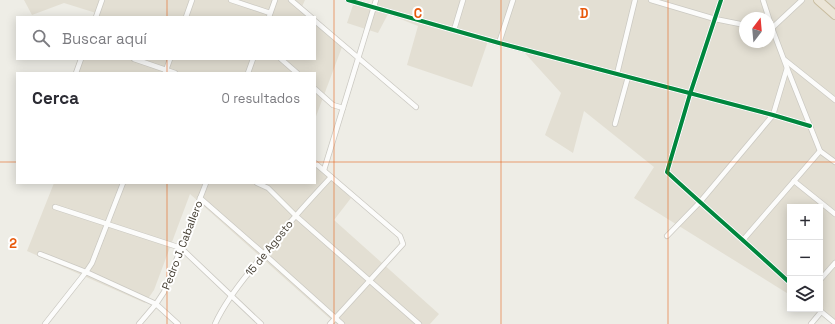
<!DOCTYPE html>
<html lang="es">
<meta charset="utf-8">
<style>
body{margin:0;font-family:"Space Grotesk",sans-serif;background:#f7f7f7;color:#2b2b33}
.controls{position:absolute;right:12px;bottom:12px;display:grid;overflow:hidden;border-radius:0px;box-shadow:0 2px 10px #0003}
.controls button{width:36px;height:36px;display:grid;place-items:center;padding:0;border:0;border-bottom:1px solid #e1e1e2;background:#fff;color:#2b2b33;font:20px sans-serif}
.compass{position:absolute;left:739px;top:12px;width:36px;height:36px;border-radius:50%;background:#fff;box-shadow:0 2px 10px #0003;rotate:16deg}
.list{margin:0;padding:0;list-style:none}
h2{display:flex;justify-content:space-between;align-items:center;height:52px;margin:0;padding:0 16px;font-size:17px}
h2 small{font-size:13px;font-weight:400;color:#7c7c81}
.icon{flex:none;width:22px;height:22px;fill:none;stroke:currentColor;stroke-width:2;stroke-linecap:round;stroke-linejoin:round}
.map{position:relative;flex:none;width:835px;height:324px;overflow:hidden}
.search{position:absolute;background:#fff;box-shadow:0 2px 10px #0003;left:16px;top:16px;width:300px;height:44px;display:flex;align-items:center;gap:10px;box-sizing:border-box;padding:0 14px;border-radius:0px;color:#7c7c81;font-size:15px}
.panel{position:absolute;background:#fff;box-shadow:0 2px 10px #0003;left:16px;top:72px;width:300px;height:112px;border-radius:0px}
.map>svg:first-child{display:block}
.residential{fill:#e3dfd3;fill-rule:evenodd}
.lines{fill:none;stroke-linecap:round;stroke-linejoin:round}
.street-casing{stroke:#cbc9c2;stroke-width:6}
.highway-casing{stroke:#c8bc9f;stroke-width:10}
.street{stroke:#fcfcfb;stroke-width:4.5}
.highway{stroke:#ebe5d7;stroke-width:8}
.cycleway-casing{stroke:#fff;stroke-width:6}
.cycleway{stroke:#00873e;stroke-width:4}
.grid{fill:none;stroke:#e8590c;stroke-width:1;stroke-opacity:0.55}
.labels{text-anchor:middle;dominant-baseline:central;stroke-width:4;stroke-linejoin:round;paint-order:stroke}
.street-label{font-size:11px;fill:#443e32;stroke:#fff}
.grid-label{font-size:13px;text-anchor:middle;font-weight:bold;fill:#e8590c;stroke:#fff;stroke-width:4;stroke-linejoin:round;paint-order:stroke}
</style>
<div class="map">
<svg width="835" height="324" viewBox="0 0 835 324">
<rect width="100%" height="100%" fill="#eeede6"/>
<g class="residential">
<path d="M 24,0 L 305,0 L 300,11 L 308,17 L 95,17 L 96,13 L 64,3 L 32,15 Z"/>
<path d="M 375,0 L 835,0 L 835,323 L 813,309 L 820,309 L 820,207 L 790,207 L 790,295 L 634,198 L 654,167 L 584,111 L 573,153 L 545,135 L 561,93 L 523,51 L 488,41 L 472,87 L 407,65 L 418,26 L 388,14 L 378,33 L 347,23 L 354,2 L 371,8 ZM 745,18 L 769,18 L 769,42 L 745,42 Z"/>
<path d="M 315,23 L 342,47 L 315,119 L 315,73 L 74,73 L 79,59 L 315,59 Z"/>
<path d="M 315,161 L 351,198 L 334,220 L 439,314 L 430,324 L 336,324 L 190,194 L 154,290 L 145,303 L 27,251 L 54,183 L 315,183 Z"/>
</g>
<g class="lines">
<g class="street-casing">
<g id="street">
<path d="M 231,0 L 270,13"/>
<path d="M 291,0 L 311,17"/>
<path d="M 348,0 L 499,43 L 773,115 L 810,126"/>
<path d="M 651,0 L 715,19 L 745,25"/>
<path d="M 721,0 L 690,94 L 667,172 C 707,209 749,245 790,283"/>
<path d="M 763,0 L 772,28 L 787,68 L 820,151 L 835,162"/>
<path d="M 96,17 L 102,0"/>
<path d="M 186,17 L 192,0"/>
<path d="M 269,17 L 275,0"/>
<path d="M 315,21 L 416,107"/>
<path d="M 769,29 L 772,28 L 802,0"/>
<path d="M 454,30 L 463,0"/>
<path d="M 499,43 L 513,0"/>
<path d="M 134,59 L 175,73"/>
<path d="M 281,59 L 297,73"/>
<path d="M 785,60 L 835,100"/>
<path d="M 76,73 L 81,59"/>
<path d="M 165,73 L 170,59"/>
<path d="M 248,73 L 253,59"/>
<path d="M 617,74 L 635,0"/>
<path d="M 315,89 L 333,105 L 343,108"/>
<path d="M 615,124 L 628,77"/>
<path d="M 315,163 L 400,236 L 403,244 L 330,324"/>
<path d="M 324,170 L 376,0"/>
<path d="M 794,181 L 835,214"/>
<path d="M 257,183 L 268,188 L 296,216 L 419,324"/>
<path d="M 200,198 L 263,253 L 342,324"/>
<path d="M 55,207 L 181,248 L 261,324"/>
<path d="M 667,236 L 700,202 L 773,115 L 787,68"/>
<path d="M 743,240 L 820,151"/>
<path d="M 40,254 L 86,272 L 156,304 L 178,324"/>
<path d="M 820,280 L 835,263"/>
<path d="M 818,309 L 835,323"/>
<path d="M 45,324 L 86,272 L 92,263 L 123,183"/>
<path d="M 139,324 L 156,304 L 164,292 L 206,183"/>
<path d="M 215,324 C 224,304 237,287 251,270 C 276,237 303,207 331,177"/>
<path d="M 811,324 L 821,312"/>
</g>
</g>
<g class="highway-casing">
<path id="highway" d="M 818,0 L 835,15"/>
</g>
<use href="#street" class="street"/>
<use href="#highway" class="highway"/>
<g class="cycleway-casing">
<g id="cycleway">
<path d="M 348,0 L 499,43 L 773,115 L 810,126"/>
<path d="M 721,0 L 690,94 L 667,172 C 707,209 749,245 790,283"/>
</g>
</g>
<use href="#cycleway" class="cycleway"/>
</g>
<path class="grid" d="M 167,0 L 167,17M 334,0 L 334,324M 501,0 L 501,324M 668,0 L 668,324M 167,59 L 167,73M 0,162 L 17,162M 315,162 L 835,162M 167,183 L 167,324"/>
<g class="labels">
<g class="street-label">
<text transform="translate(182 245) rotate(-69)">Pedro J. Caballero</text>
<text transform="translate(269 248) rotate(-51)">15 de Agosto</text>
</g>
</g>
<g class="grid-label">
<text x="418" y="18">C</text>
<text x="584" y="18">D</text>
<text x="13" y="248">2</text>
</g>
</svg>
<div class="controls">
<button>+</button>
<button>−</button>
<button><svg class="icon" aria-label="layers" viewBox="0 0 24 24"><path d="M12 4l9 5-9 5-9-5zM3 14l9 5 9-5"/></svg></button>
</div>
<svg class="compass" viewBox="-18 -18 36 36"><path d="M0-13l5 13h-10z" fill="#e53935"/><path d="M0 13l5-13h-10z" fill="#7c7c81"/></svg>
<div class="search"><svg class="icon" aria-label="search" viewBox="0 0 24 24"><circle cx="10" cy="10" r="6"/><path d="M15 15l6 6"/></svg>Buscar aquí</div>
<section class="panel">
<h2>Cerca<small>0 resultados</small></h2>
<ul class="list">
</ul>
</section>
</div>
